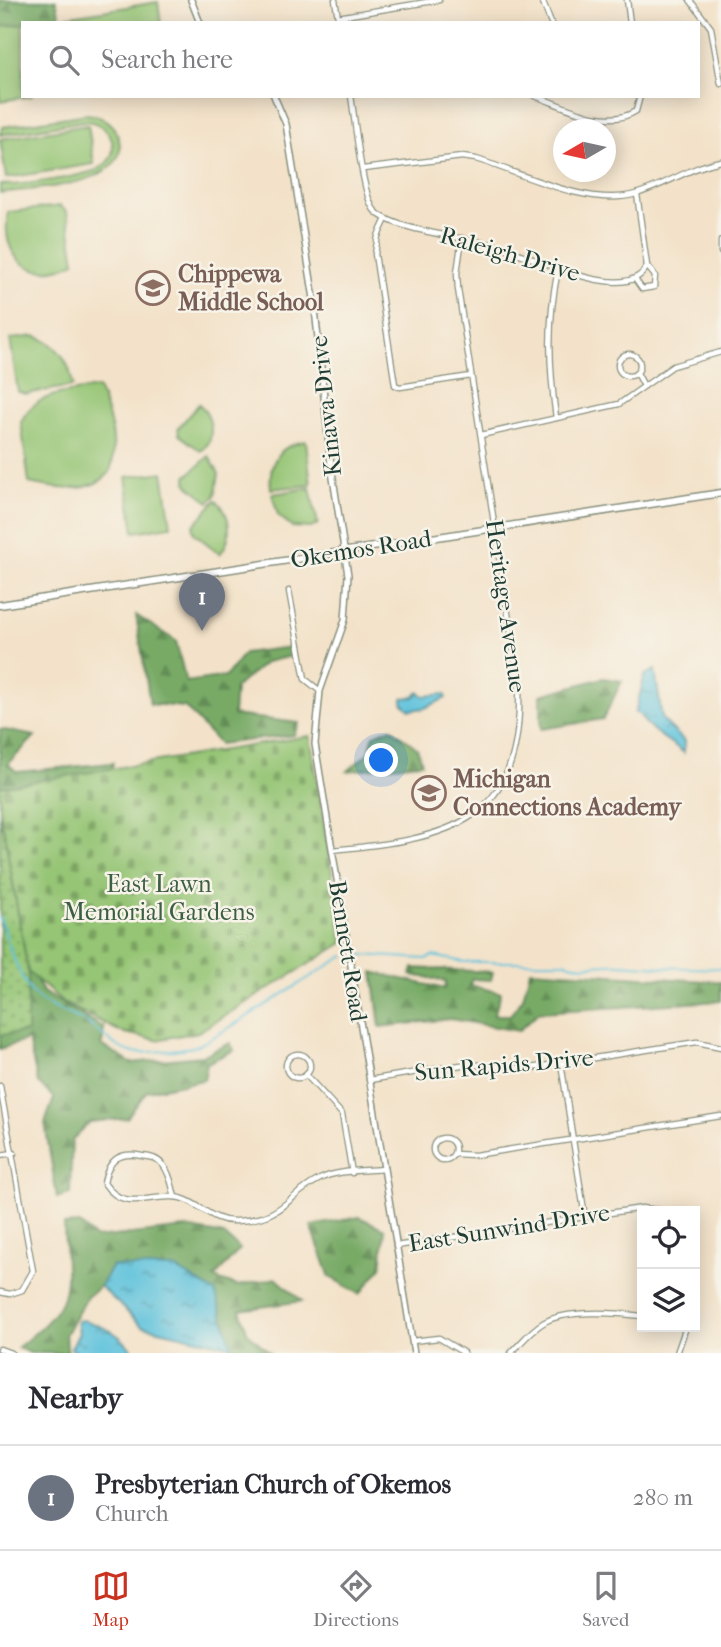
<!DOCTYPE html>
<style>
body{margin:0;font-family:"IM FELL French Canon",serif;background:#f7f7f7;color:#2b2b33}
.controls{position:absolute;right:21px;bottom:21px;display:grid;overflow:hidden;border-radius:0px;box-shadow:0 4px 18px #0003}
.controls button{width:63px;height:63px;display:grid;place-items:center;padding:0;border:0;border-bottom:2px solid #e1e1e2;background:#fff;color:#2b2b33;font:35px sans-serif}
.compass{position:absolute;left:553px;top:119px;width:63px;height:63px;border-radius:50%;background:#fff;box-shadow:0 4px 18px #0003;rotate:261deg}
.you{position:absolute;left:382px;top:761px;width:24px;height:24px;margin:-18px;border:5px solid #fff;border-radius:50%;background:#1a73e8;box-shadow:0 0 0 10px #1a73e833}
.badge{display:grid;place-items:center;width:46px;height:46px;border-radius:50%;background:#c8321e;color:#fff;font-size:23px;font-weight:700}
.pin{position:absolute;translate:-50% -58px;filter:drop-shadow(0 2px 4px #0008)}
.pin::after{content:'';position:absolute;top:37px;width:24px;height:21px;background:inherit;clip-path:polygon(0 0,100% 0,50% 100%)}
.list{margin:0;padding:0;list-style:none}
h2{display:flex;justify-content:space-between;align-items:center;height:91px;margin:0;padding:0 28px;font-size:30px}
h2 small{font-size:23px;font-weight:400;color:#7c7c81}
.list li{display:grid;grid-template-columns:46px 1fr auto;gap:21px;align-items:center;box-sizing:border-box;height:105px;padding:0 28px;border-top:2px solid #e1e1e2}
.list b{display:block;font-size:26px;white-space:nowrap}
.list p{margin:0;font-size:23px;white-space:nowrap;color:#7c7c81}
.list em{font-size:23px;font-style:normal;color:#7c7c81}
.icon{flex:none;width:38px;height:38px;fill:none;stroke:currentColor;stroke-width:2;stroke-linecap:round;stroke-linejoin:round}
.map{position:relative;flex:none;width:721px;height:1353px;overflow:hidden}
.search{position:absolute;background:#fff;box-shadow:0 4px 18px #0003;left:21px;right:21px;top:21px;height:77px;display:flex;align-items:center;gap:18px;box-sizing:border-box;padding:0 24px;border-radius:0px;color:#7c7c81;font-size:26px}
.sheet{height:196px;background:#fff}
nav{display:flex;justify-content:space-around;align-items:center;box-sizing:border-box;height:98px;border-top:2px solid #e1e1e2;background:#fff;font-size:19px;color:#7c7c81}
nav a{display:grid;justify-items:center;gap:4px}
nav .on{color:#c8321e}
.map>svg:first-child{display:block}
.forest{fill:url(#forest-firs);stroke:#4c744d;stroke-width:2}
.cemetery{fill:url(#cemetery-stones);stroke:#5a8154;stroke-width:2}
.park{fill:url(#park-dots);stroke:#5a8154;stroke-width:2}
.pitch{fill:#95c575;stroke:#5a8154;stroke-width:2}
.water{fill:url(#water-ripples);stroke:#3e8088;stroke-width:2}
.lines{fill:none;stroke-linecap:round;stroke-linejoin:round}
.stream{stroke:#5ec2dc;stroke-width:2}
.minor-casing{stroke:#89907e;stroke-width:7}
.tertiary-casing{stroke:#89907e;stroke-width:8}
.secondary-casing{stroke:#89907e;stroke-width:9}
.minor{stroke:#fff;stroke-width:4.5}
.tertiary{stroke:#fff;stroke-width:5}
.secondary{stroke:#fff;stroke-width:6}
.labels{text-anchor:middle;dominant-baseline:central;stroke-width:5;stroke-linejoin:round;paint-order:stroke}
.street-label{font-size:24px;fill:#1f3d34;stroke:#f7f3e8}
.education-label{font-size:24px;font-weight:bold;fill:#785e54;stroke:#f7f3e8;text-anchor:start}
.park-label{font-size:24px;fill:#3c5f44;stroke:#f7f3e8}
</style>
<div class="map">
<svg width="721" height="1353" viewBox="0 0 721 1353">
<defs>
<pattern id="forest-firs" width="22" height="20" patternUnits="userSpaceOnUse" patternTransform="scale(1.75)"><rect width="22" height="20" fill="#78aa66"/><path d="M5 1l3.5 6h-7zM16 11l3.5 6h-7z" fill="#628c55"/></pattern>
<pattern id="cemetery-stones" width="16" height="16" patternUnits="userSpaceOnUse" patternTransform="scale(1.75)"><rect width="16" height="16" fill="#95c575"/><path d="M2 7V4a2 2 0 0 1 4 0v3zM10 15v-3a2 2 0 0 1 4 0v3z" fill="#79a161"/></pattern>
<pattern id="park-dots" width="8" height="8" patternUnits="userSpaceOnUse" patternTransform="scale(1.75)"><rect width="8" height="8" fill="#95c575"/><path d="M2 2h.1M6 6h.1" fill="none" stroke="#79a161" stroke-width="1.8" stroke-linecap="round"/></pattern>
<pattern id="water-ripples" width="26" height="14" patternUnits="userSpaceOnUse" patternTransform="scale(1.75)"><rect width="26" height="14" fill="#5ec2dc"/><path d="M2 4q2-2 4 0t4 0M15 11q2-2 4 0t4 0" fill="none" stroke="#4d9fb3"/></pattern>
</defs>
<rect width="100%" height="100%" fill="#f7f3e8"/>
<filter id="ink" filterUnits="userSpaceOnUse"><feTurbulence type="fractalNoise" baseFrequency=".0143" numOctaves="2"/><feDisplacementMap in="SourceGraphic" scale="14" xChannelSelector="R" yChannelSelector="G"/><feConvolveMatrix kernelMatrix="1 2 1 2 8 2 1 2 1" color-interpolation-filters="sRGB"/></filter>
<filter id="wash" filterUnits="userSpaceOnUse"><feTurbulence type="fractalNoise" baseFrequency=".00686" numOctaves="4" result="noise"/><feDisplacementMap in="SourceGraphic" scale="28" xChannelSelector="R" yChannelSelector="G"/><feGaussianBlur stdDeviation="1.57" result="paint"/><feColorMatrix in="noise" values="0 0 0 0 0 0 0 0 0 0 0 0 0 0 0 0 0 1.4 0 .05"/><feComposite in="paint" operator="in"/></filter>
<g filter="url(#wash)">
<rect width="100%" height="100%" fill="#f3e2c9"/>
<g class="forest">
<path d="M 0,0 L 56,0 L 60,18 L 0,27 Z"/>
<path d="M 136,615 L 176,641 L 186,682 L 226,676 L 244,653 L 290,647 L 292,656 L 266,662 L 235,688 L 233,715 L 299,723 L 294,735 L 219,744 L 185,707 L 150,704 Z"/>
<path d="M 603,678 L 622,681 L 603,719 L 541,729 L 541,695 Z"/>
<path d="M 391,728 L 417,748 L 422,763 L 348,771 L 369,752 L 374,735 Z"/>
<path d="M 0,729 L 35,736 L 8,764 L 17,772 L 113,763 L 109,780 L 15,938 L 43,992 L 104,1028 L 102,1045 L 131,1063 L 202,1056 L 230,1043 L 234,1050 L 207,1063 L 204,1080 L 147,1091 L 127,1118 L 90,1122 L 72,1140 L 70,1194 L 57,1198 L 45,1123 L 54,1098 L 38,1083 L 28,1040 L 0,1049 Z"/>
<path d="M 413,968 L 493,972 L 491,980 L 472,979 L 470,985 L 501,993 L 494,1015 L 510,1015 L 523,998 L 530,970 L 721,982 L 721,1001 L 539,1012 L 518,1031 L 451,1019 L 380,1027 L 373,972 L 445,989 L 446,981 L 411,975 Z"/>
<path d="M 359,1217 L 385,1229 L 381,1268 L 360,1294 L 330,1277 L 311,1226 Z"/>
<path d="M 80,1224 L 95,1238 L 186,1228 L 224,1235 L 240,1249 L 214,1278 L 237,1286 L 276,1278 L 302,1301 L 240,1310 L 248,1333 L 270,1353 L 232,1353 L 232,1347 L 112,1266 L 100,1286 L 87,1297 L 65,1335 L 68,1353 L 31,1353 L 17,1348 C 75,1302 67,1295 64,1225 Z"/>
</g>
<path class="cemetery" d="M 310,736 L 343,943 L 198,1032 L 156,1040 L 121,1032 L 64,1003 L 28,972 L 0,809 L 0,787 Z"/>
<path class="park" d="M 3,826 L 28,972 L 27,1032 L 0,1035 L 0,827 Z"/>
<g class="pitch">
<path d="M 158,2 L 161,23 L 28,23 Z"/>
<path d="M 23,24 L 23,96 L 33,96 L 0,101 L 0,27 Z"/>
<path d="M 87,114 C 100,115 112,122 117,134 C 139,187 31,188 0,193 L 0,184 C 16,187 92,176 103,166 C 125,149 107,120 83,121 L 0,135 L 3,127 Z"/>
<path d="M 88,125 L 94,164 L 6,178 L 0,139 Z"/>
<path d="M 60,206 L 67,212 L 75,262 C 32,285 0,259 8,212 Z"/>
<path d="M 35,336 C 59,344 70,363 73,386 L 26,394 L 18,392 L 10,339 Z"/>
<path d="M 98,388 C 109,415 119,442 110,472 C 91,495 55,489 29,483 L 21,422 C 34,392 70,392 98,388 Z"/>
<path d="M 199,404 C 212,415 217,440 201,451 L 179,435 L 178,428 Z"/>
<path d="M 306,441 L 311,485 L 271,489 C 268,462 279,445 306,441 Z"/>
<path d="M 209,456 L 219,474 L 215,496 L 209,502 L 187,484 L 186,477 Z"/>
<path d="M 163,472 L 171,526 L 134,532 L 126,477 Z"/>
<path d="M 310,488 L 318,524 L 311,528 L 292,527 L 278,515 L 272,494 Z"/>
<path d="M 216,500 C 232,514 233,539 220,554 L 194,533 L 193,526 Z"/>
</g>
<g class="water">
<path d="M 655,670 L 662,719 L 684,741 L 684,753 C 669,739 651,734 639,714 L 635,713 L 645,675 Z"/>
<path d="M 419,692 L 424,696 L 445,694 L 446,698 L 425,708 L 410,710 L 403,704 L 403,698 L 414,697 Z"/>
<path d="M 112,1266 L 175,1268 L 215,1292 L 232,1347 L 142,1326 L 100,1286 Z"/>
<path d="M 84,1320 C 104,1328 117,1330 131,1349 L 129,1353 L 76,1353 L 71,1348 L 79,1333 L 77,1321 Z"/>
</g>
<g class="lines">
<g class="stream">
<path d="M 0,918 C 7,939 19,981 35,996 C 48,1008 67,1012 82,1020 C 98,1028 113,1048 131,1052 C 141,1054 191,1049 199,1045 C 249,1018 295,985 344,956"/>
<path d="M 362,955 L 426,959 L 433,956 L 464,962 L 566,962 C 581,970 605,962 621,964 C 654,967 688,969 721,968"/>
</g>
</g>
</g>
<g filter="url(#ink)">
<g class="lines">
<g class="minor-casing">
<g id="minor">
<path d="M 335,0 L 339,23"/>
<path d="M 542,0 L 551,23"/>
<path d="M 627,0 L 630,23"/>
<path d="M 690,0 L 711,28 L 721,84"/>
<path d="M 338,17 L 439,0"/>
<path d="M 351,96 C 355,119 362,197 375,211 C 394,231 470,238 498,246 C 528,254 628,308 647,266 L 637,194"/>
<path d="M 535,96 C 565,106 606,130 636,111 L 640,96"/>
<path d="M 363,169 L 462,157 L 476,159 C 522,173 589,208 636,194 C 666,185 690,167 721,161"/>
<path d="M 386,219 L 378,236 L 375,254 L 395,385 L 400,387 L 471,376"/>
<path d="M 721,241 L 721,252"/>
<path d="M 635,279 L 642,289 L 654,287 L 655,276 L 647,266"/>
<circle cx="629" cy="365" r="11"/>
<path d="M 637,373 L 644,386"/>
<path d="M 556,418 C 549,367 547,321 558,270"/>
<path d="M 481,435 L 619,404 L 673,366 L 721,352"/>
<path d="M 289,591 L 305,679 L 320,691"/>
<path d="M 332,850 C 451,838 524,825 519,685 L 458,289 L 457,273 L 462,238"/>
<circle cx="298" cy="1066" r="12"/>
<path d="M 561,1063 L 585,1217"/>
<path d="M 306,1075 L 342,1114 L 352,1173"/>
<path d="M 369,1080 L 467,1064 L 524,1069 L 697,1042 L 721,1047"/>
<path d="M 0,1086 L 33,1271 L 22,1290 L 10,1294 L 0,1292"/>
<circle cx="444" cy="1149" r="11"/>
<path d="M 454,1154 L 475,1155 L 721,1116"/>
<path d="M 0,1155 L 14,1153"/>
<path d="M 175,1197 C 172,1186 170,1173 163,1165 C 157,1158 151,1157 142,1156 C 119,1151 108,1160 104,1183 C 123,1211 144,1196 172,1197 C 196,1197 210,1223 236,1221 C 284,1219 285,1197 320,1179 C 337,1170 364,1171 384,1169"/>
<path d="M 396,1246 L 642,1208 L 664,1211"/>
<path d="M 412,1341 L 439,1338 L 464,1353"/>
<path d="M 0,1349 L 11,1353"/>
<path d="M 511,1353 C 521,1343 531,1330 543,1323 C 565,1309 617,1313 642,1316"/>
<path d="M 677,1353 L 686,1327"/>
</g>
</g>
<g class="tertiary-casing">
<g id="tertiary">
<path d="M 191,0 L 200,23"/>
<path d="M 274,96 L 286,124 L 314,299 L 331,465 L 348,575 L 345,620 L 320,691 L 315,744 L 414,1353"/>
</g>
</g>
<g class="secondary-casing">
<path id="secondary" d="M 0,605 L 721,493"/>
</g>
<use href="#minor" class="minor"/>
<use href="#tertiary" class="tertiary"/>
<use href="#secondary" class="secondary"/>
</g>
</g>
<defs>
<g id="school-ring" transform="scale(1.75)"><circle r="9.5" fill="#f7f3e8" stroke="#8d6e63" stroke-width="1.5"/><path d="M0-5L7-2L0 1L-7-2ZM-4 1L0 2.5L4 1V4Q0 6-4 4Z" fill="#8d6e63"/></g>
</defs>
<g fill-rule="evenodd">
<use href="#school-ring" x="153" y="288"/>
<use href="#school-ring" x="429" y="793"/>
</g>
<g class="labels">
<g class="street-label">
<text transform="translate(510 254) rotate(16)">Raleigh Drive</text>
<text transform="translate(326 406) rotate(-96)">Kinawa Drive</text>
<text transform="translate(361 549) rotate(-9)">Okemos Road</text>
<text transform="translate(506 606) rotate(82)">Heritage Avenue</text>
<text transform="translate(348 951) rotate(81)">Bennett Road</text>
<text transform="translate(504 1065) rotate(-5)">Sun Rapids Drive</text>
<text transform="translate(509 1228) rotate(-9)">East Sunwind Drive</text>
</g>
<g class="education-label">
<text x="178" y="274">Chippewa<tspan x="178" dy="28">Middle School</tspan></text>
<text x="453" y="779">Michigan<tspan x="453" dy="28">Connections Academy</tspan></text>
</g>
<g class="park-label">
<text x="159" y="884">East Lawn<tspan x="159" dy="28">Memorial Gardens</tspan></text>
</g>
</g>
</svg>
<div class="controls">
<button><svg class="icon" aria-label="locate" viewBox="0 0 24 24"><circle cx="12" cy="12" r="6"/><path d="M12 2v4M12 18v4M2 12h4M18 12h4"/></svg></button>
<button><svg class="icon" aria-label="layers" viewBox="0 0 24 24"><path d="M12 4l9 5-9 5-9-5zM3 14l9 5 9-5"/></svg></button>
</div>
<svg class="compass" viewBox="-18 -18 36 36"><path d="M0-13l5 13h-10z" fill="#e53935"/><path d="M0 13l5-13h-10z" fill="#7c7c81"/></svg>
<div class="you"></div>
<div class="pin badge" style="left:202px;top:631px;background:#6b7280">1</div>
<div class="search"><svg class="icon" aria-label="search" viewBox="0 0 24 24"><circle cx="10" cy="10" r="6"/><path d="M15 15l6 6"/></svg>Search here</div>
</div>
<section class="sheet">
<h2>Nearby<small></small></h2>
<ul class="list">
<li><span class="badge" style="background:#6b7280">1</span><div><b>Presbyterian Church of Okemos</b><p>Church</p></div><em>280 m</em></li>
</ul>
</section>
<nav>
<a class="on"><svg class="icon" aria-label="map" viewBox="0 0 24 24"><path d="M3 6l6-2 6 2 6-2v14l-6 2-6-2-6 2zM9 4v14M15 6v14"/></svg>Map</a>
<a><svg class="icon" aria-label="directions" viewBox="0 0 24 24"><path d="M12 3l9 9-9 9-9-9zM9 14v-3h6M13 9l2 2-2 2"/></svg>Directions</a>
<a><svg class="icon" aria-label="saved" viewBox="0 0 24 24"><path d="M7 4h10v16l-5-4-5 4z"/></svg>Saved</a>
</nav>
